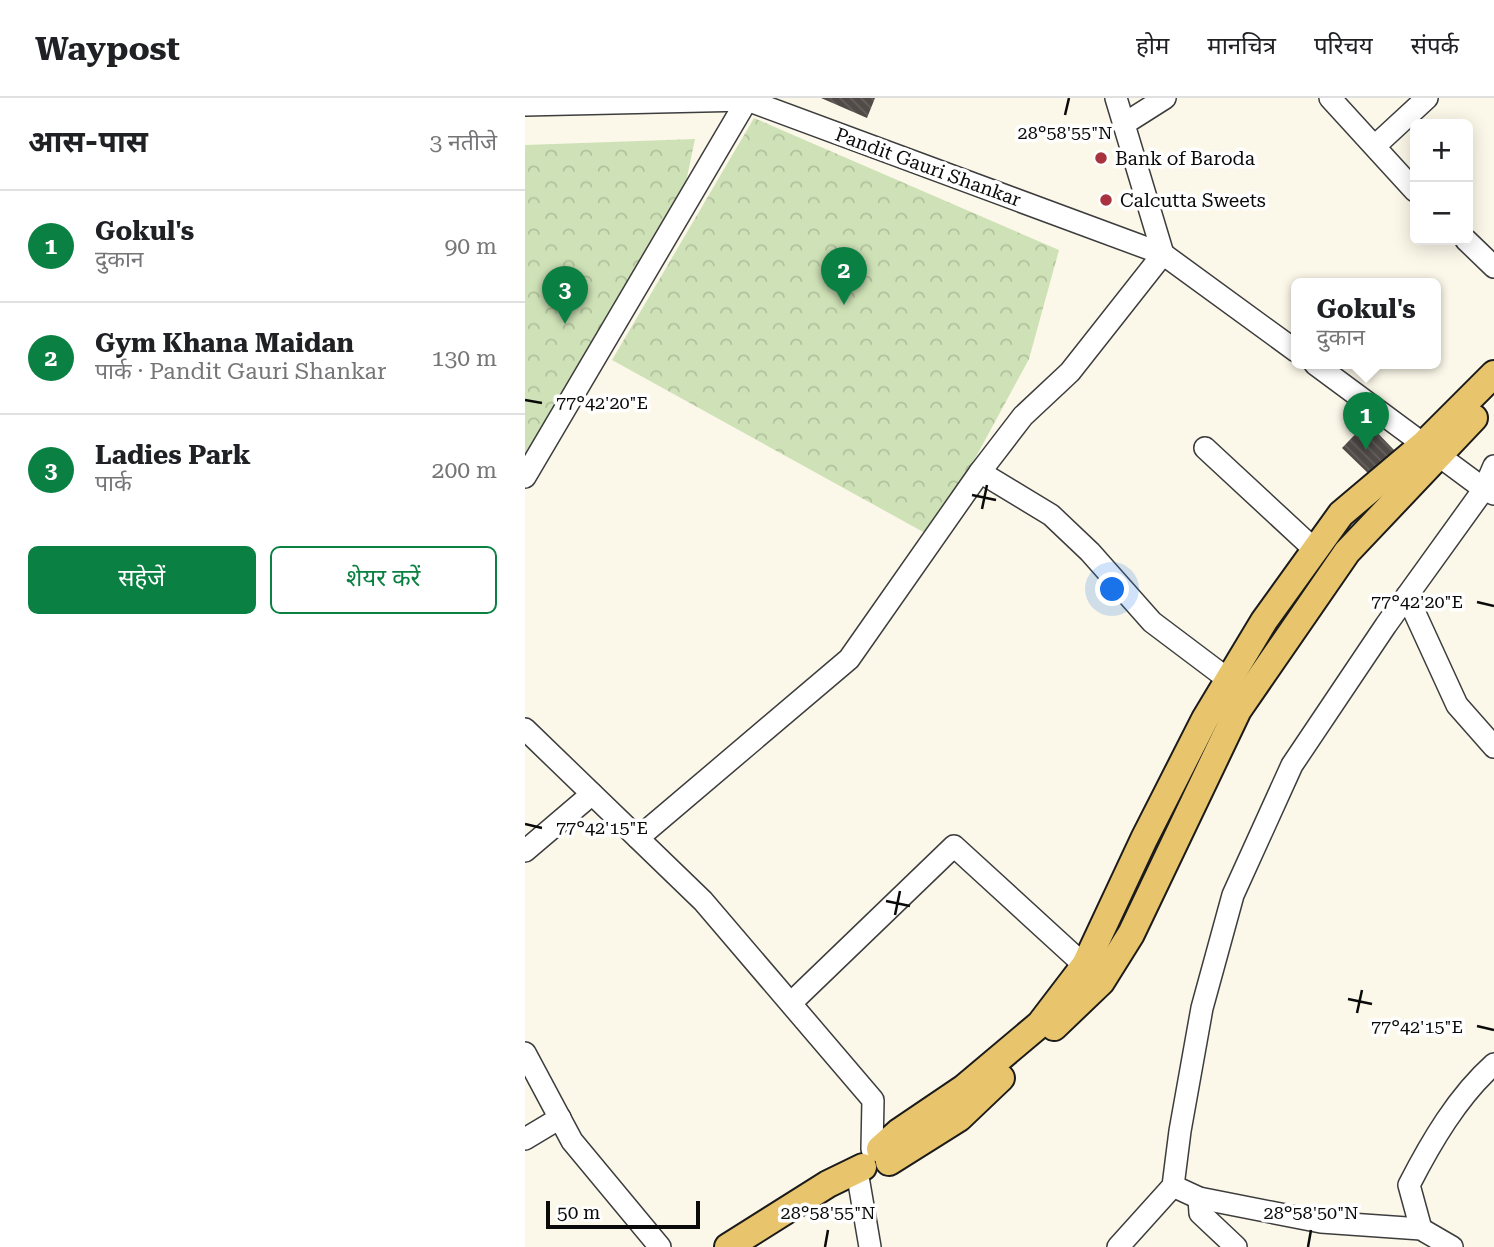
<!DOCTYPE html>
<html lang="hi">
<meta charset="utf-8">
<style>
body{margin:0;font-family:"Roboto Serif","Noto Sans Devanagari",serif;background:#f2f2f2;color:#202124}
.controls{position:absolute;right:21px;top:21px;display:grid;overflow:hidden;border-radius:10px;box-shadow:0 4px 18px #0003}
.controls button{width:63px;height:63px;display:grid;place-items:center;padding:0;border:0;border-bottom:2px solid #e0e0e0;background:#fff;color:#202124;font:35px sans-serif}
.scale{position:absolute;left:21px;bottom:18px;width:154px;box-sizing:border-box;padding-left:7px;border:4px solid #0a0a0a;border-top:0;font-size:19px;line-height:24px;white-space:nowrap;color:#0a0a0a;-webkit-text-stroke:5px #fff;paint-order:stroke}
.you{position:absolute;left:588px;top:492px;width:24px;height:24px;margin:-18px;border:5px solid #fff;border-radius:50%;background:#1a73e8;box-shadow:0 0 0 10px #1a73e833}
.badge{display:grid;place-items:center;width:46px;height:46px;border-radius:50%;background:#0b8043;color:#fff;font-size:23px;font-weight:700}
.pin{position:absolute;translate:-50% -58px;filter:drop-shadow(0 2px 4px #0008)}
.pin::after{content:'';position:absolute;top:37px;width:24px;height:21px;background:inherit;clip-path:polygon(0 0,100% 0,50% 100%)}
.popup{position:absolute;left:766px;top:180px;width:150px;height:91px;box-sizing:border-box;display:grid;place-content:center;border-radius:10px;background:#fff;filter:drop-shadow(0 2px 5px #0005);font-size:23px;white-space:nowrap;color:#757577}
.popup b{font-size:26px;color:#202124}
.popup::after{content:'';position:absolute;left:50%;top:100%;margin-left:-14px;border:14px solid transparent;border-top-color:#fff}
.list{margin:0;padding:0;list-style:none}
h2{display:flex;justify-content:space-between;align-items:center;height:91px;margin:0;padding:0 28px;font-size:30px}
h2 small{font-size:23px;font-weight:400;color:#757577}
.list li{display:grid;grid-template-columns:46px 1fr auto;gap:21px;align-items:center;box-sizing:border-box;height:112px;padding:0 28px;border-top:2px solid #e0e0e0}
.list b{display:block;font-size:26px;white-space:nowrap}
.list p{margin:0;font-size:23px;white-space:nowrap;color:#757577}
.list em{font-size:23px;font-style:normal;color:#757577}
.actions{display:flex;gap:14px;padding:21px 28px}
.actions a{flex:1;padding:16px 0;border:2px solid #0b8043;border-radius:10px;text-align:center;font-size:24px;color:#0b8043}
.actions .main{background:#0b8043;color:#fff}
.map{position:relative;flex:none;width:969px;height:1149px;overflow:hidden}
header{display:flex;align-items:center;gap:42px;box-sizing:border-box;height:98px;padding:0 35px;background:#fff;border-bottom:2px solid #e0e0e0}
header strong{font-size:33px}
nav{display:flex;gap:38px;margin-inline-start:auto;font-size:24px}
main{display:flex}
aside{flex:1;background:#fff}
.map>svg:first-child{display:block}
.park{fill:url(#park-crowns)}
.building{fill:url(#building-back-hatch)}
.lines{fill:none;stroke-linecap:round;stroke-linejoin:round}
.minor-casing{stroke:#3d3d3d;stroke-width:24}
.major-casing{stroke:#1b1b1b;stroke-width:30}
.minor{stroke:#fff;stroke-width:21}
.major{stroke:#e8c56d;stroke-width:26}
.ticks{fill:none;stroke:#0a0a0a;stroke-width:2.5}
.poi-dot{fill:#a8333e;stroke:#fff;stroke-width:2.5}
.labels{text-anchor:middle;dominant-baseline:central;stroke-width:7;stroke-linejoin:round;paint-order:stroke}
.poi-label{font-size:19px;fill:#0a0a0a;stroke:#fff;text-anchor:start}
.street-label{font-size:19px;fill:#0a0a0a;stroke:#fff}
.ticks-label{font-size:18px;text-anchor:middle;fill:#0a0a0a;stroke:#fff;stroke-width:7;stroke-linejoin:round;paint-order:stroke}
</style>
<header>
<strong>Waypost</strong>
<nav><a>होम</a><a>मानचित्र</a><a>परिचय</a><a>संपर्क</a></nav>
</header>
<main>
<aside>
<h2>आस-पास<small>3 नतीजे</small></h2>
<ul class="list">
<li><span class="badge">1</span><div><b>Gokul's</b><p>दुकान</p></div><em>90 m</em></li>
<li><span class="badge">2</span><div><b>Gym Khana Maidan</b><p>पार्क · Pandit Gauri Shankar</p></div><em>130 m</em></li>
<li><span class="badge">3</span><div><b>Ladies Park</b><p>पार्क</p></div><em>200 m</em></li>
</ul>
<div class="actions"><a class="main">सहेजें</a><a>शेयर करें</a></div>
</aside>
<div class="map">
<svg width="969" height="1149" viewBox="0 0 969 1149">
<defs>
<pattern id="park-crowns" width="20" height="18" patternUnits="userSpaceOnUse" patternTransform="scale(1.75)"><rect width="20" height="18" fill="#cfe2b7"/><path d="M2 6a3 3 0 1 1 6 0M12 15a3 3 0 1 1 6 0" fill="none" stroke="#b0c19c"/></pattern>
<pattern id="building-back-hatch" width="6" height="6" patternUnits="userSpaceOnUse" patternTransform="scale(1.75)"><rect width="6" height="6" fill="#514b48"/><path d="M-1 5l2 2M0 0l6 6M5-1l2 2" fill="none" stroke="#65605e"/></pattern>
</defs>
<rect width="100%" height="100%" fill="#fcf8e9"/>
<g class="park">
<path d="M 229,20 L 534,152 L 504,261 L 439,381 L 400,435 L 87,262 Z"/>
<path d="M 170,41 L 161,84 L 0,367 L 0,47 Z"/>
</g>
<g class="building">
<path d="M 296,0 L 350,0 L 342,20 Z"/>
<path d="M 842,324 L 871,354 L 847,379 L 817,350 Z"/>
</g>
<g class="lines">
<g class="minor-casing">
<g id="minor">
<path d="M 805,0 L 890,93"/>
<path d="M 0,7 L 222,2 L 638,156 L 771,253"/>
<path d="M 599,26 L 640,0"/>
<path d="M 850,48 L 902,0"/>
<path d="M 941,142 L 969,169"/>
<path d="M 790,266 L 959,391 L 969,396"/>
<path d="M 680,350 L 790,452"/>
<path d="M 455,374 L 526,417 L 565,454 L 627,524 L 704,582"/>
<path d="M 0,379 L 222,2"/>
<path d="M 882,498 L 932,607 L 969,649"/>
<path d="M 0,631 L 178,803 L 348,1002 L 347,1051"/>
<path d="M 113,740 L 324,561 L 455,374 L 498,318 L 545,274 L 638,156 L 591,0"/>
<path d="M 0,753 L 67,696"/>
<path d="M 266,905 L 429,748 L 570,877"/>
<path d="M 0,955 L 47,1043 L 135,1149"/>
<path d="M 0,1041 L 35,1020"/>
<path d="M 332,1073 L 345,1149"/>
<path d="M 648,1088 L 674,1100 L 796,1124 L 896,1131 L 927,1149"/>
<path d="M 674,1100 L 675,1115 L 711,1149"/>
<path d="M 896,1131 L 884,1087 C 906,1044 933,998 969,966"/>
<path d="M 593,1149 L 648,1088 L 655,1033 L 677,910 L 708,797 L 767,667 L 861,527 L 959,391 L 969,368"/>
</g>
</g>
<g class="major-casing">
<g id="major">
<path d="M 529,929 L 576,884 L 606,836 L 713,612 L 822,454 L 949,320"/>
<path d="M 355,1051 L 374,1034 L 439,990 L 515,926 L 560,867 L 619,741 L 680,621 L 739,523 L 816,416 L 899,346 L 969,276"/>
<path d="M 364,1064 L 434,1020 L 476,980"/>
<path d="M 203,1149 L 303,1086 L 338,1069"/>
</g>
</g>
<use href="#minor" class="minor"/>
<use href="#major" class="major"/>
</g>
<path class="ticks" d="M 540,17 L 544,0M 0,302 L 17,305M 447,397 L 471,402M 457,411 L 462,387M 952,504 L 969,508M 0,726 L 17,730M 361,803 L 385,808M 370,817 L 375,793M 823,901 L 847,906M 832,915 L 837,892M 952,928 L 969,932M 300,1149 L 303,1132M 783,1149 L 786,1132"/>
<g class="poi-dot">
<circle cx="576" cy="60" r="7"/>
<circle cx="581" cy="102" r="7"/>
</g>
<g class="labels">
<g class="poi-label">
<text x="590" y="60">Bank of Baroda</text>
<text x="595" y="102">Calcutta Sweets</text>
</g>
<g class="street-label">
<text transform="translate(403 69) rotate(20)">Pandit Gauri Shankar</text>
</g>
</g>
<g class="ticks-label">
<text x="540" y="41">28°58'55"N</text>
<text x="77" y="311">77°42'20"E</text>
<text x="892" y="510">77°42'20"E</text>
<text x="77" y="736">77°42'15"E</text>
<text x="892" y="935">77°42'15"E</text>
<text x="303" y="1121">28°58'55"N</text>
<text x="786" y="1121">28°58'50"N</text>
</g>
</svg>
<div class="controls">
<button>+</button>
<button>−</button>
</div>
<div class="scale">50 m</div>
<div class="you"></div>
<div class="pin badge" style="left:841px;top:352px">1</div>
<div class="popup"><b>Gokul's</b>दुकान</div>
<div class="pin badge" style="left:319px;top:207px">2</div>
<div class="pin badge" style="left:40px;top:226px">3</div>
</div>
</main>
